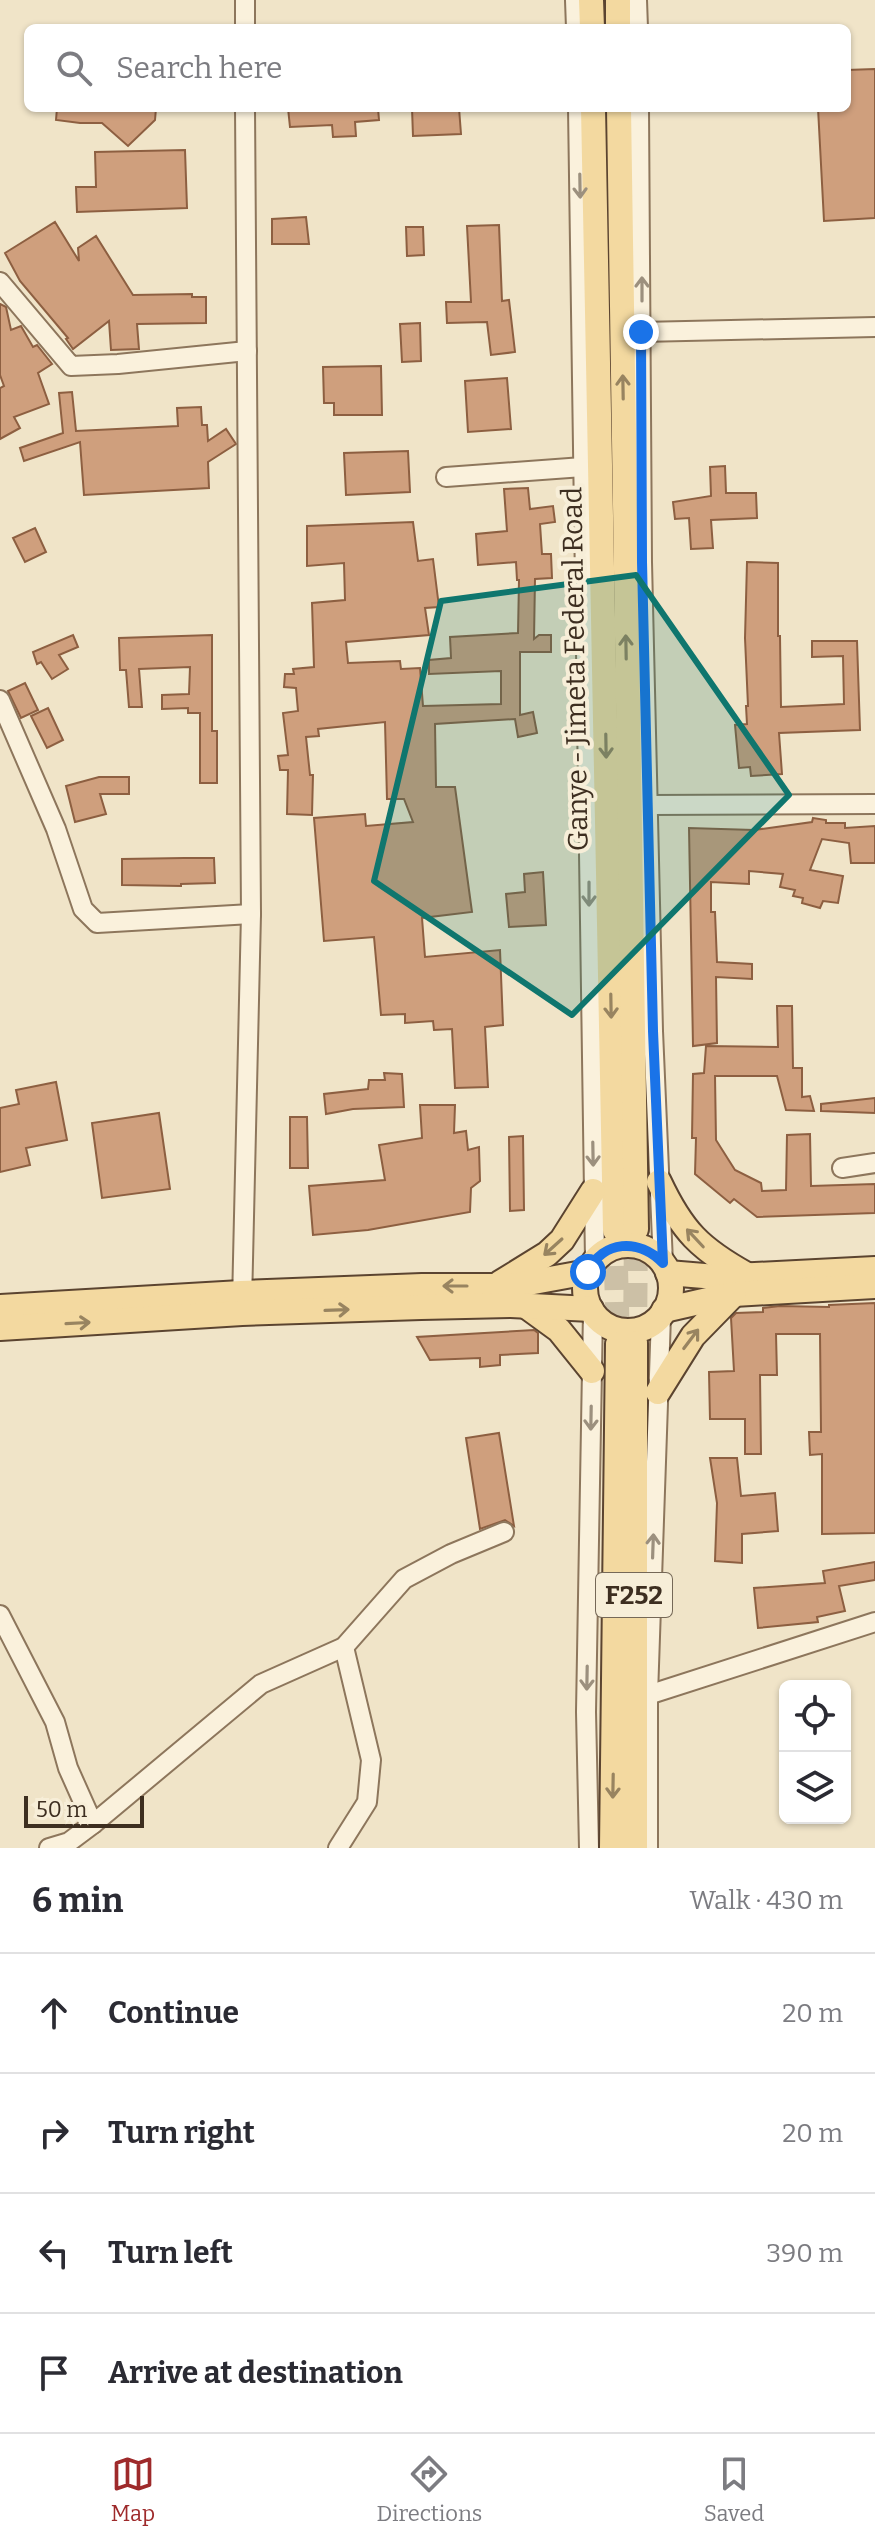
<!DOCTYPE html>
<meta charset="utf-8">
<style>
body{margin:0;font-family:Bitter,serif;background:#f2f2f3;color:#2b2b33}
.controls{position:absolute;right:24px;bottom:24px;display:grid;overflow:hidden;border-radius:12px;box-shadow:0 2px 6px #0004}
.controls button{width:72px;height:72px;display:grid;place-items:center;padding:0;border:0;border-bottom:2px solid #e1e1e2;background:#fff;color:#2b2b33;font:40px sans-serif}
.scale{position:absolute;left:24px;bottom:20px;width:120px;box-sizing:border-box;padding-left:8px;border:4px solid #3d2e20;border-top:0;font-size:22px;line-height:28px;white-space:nowrap;color:#3d2e20;-webkit-text-stroke:6px #f7eed8;paint-order:stroke}
.stop{position:absolute;width:24px;height:24px;margin:-18px;border:6px solid #1a73e8;border-radius:50%;background:#fff}
.stop.end{background:#1a73e8;border-color:#fff;box-shadow:0 2px 8px #0008}
.list{margin:0;padding:0;list-style:none}
h2{display:flex;justify-content:space-between;align-items:center;height:104px;margin:0;padding:0 32px;font-size:34px}
h2 small{font-size:26px;font-weight:400;color:#7c7c81}
.list li{display:grid;grid-template-columns:52px 1fr auto;gap:24px;align-items:center;box-sizing:border-box;height:120px;padding:0 32px;border-top:2px solid #e1e1e2}
.list b{display:block;font-size:30px;white-space:nowrap}
.list em{font-size:26px;font-style:normal;color:#7c7c81}
.icon{flex:none;width:44px;height:44px;fill:none;stroke:currentColor;stroke-width:2;stroke-linecap:round;stroke-linejoin:round}
.map{position:relative;flex:none;width:875px;height:1848px;overflow:hidden}
.search{position:absolute;background:#fff;box-shadow:0 2px 6px #0004;left:24px;right:24px;top:24px;height:88px;display:flex;align-items:center;gap:20px;box-sizing:border-box;padding:0 28px;border-radius:12px;color:#7c7c81;font-size:30px}
.sheet{height:584px;background:#fff}
nav{display:flex;justify-content:space-around;align-items:center;box-sizing:border-box;height:112px;border-top:2px solid #e1e1e2;background:#fff;font-size:22px;color:#7c7c81}
nav a{display:grid;justify-items:center;gap:4px}
nav .on{color:#9e2a2b}
.map>svg:first-child{display:block}
.building{fill:#cf9f7d;stroke:#8d5f41;stroke-width:2}
.lines{fill:none;stroke-linecap:round;stroke-linejoin:round}
.major-tunnel{stroke:#ccc0a6;stroke-width:24;stroke-dasharray:24 12;stroke-linecap:butt}
.minor-casing{stroke:#8d765c;stroke-width:22}
.major-casing{stroke:#5b4430;stroke-width:28}
.minor{stroke:#faf1dc;stroke-width:18}
.major{stroke:#f3d9a0;stroke-width:24}
.oneway{stroke:#9c907e}
.oneway2{stroke:#988460}
.route{stroke:#1a73e8;stroke-width:10}
.marked{fill:#0f766e;fill-opacity:0.2;stroke:#0f766e;stroke-width:6;stroke-linejoin:round}
.labels{text-anchor:middle;dominant-baseline:central;stroke-width:8;stroke-linejoin:round;paint-order:stroke}
.shield{fill:#f7eed8;stroke:#756857;stroke-width:2}
.shield-label{font-size:26px;font-weight:bold;fill:#3d2e20}
.street-label{font-size:28px;fill:#3d2e20;stroke:#f7eed8}
</style>
<div class="map">
<svg width="875" height="1848" viewBox="0 0 875 1848">
<rect width="100%" height="100%" fill="#f0e4c8"/>
<g class="building">
<path d="M 875,69 L 875,218 L 824,221 L 818,108 L 847,108 L 847,70 Z"/>
<path d="M 57,108 L 156,108 L 155,120 L 128,146 L 102,123 L 80,123 L 56,120 Z"/>
<path d="M 288,108 L 378,108 L 379,120 L 355,122 L 356,136 L 333,137 L 332,125 L 290,127 Z"/>
<path d="M 412,108 L 459,108 L 461,134 L 413,136 Z"/>
<path d="M 185,150 L 187,208 L 77,212 L 76,187 L 96,187 L 95,152 Z"/>
<path d="M 306,217 L 309,244 L 272,244 L 272,219 Z"/>
<path d="M 55,222 L 79,261 L 78,248 L 96,236 L 133,295 L 192,294 L 192,297 L 206,297 L 206,323 L 137,324 L 139,349 L 111,350 L 109,321 L 73,349 L 66,339 L 68,338 L 20,281 L 5,253 Z"/>
<path d="M 499,225 L 502,301 L 509,300 L 515,352 L 491,355 L 487,322 L 447,323 L 446,302 L 471,302 L 467,226 Z"/>
<path d="M 406,227 L 423,227 L 424,255 L 407,256 Z"/>
<path d="M 0,304 L 6,307 L 11,330 L 21,326 L 33,347 L 37,345 L 52,364 L 38,373 L 49,404 L 14,417 L 20,428 L 0,439 L 0,388 L 4,386 L 0,375 Z"/>
<path d="M 420,323 L 421,361 L 402,362 L 400,324 Z"/>
<path d="M 381,366 L 382,415 L 334,415 L 334,403 L 324,403 L 323,367 Z"/>
<path d="M 507,378 L 511,429 L 468,432 L 465,381 Z"/>
<path d="M 72,392 L 76,431 L 178,426 L 177,408 L 201,407 L 202,425 L 207,425 L 208,441 L 226,429 L 236,444 L 208,462 L 209,488 L 84,495 L 80,442 L 24,461 L 20,448 L 63,433 L 59,393 Z"/>
<path d="M 408,451 L 410,492 L 346,495 L 344,453 Z"/>
<path d="M 725,466 L 726,493 L 756,493 L 757,518 L 711,520 L 713,548 L 691,549 L 689,518 L 675,519 L 673,502 L 711,496 L 710,467 Z"/>
<path d="M 528,488 L 530,509 L 553,506 L 555,522 L 540,524 L 542,554 L 551,554 L 552,578 L 535,579 L 534,639 L 539,635 L 551,635 L 551,652 L 520,652 L 520,715 L 533,712 L 537,733 L 518,737 L 515,719 L 435,724 L 436,787 L 455,787 L 472,912 L 422,918 L 425,957 L 500,950 L 503,1025 L 485,1027 L 488,1087 L 455,1088 L 452,1029 L 434,1030 L 433,1021 L 405,1023 L 405,1014 L 381,1015 L 374,937 L 324,941 L 314,818 L 365,814 L 366,826 L 413,822 L 404,799 L 387,799 L 385,722 L 318,729 L 319,736 L 306,737 L 310,775 L 313,775 L 312,815 L 287,814 L 288,770 L 280,770 L 278,756 L 288,755 L 283,713 L 298,711 L 296,688 L 284,687 L 285,674 L 294,674 L 293,669 L 314,667 L 312,603 L 345,600 L 344,563 L 307,566 L 307,526 L 413,522 L 418,561 L 433,559 L 439,607 L 425,608 L 429,635 L 346,642 L 348,663 L 400,661 L 401,669 L 420,668 L 423,706 L 501,704 L 501,671 L 429,674 L 429,660 L 451,658 L 450,637 L 518,633 L 519,580 L 517,580 L 516,562 L 478,565 L 476,534 L 507,531 L 504,489 Z"/>
<path d="M 35,528 L 46,552 L 25,562 L 13,538 Z"/>
<path d="M 747,562 L 778,563 L 778,636 L 780,636 L 781,707 L 844,704 L 843,656 L 812,657 L 812,641 L 857,641 L 860,730 L 779,733 L 782,774 L 751,776 L 750,767 L 739,768 L 735,725 L 747,724 L 746,706 L 748,706 L 745,638 Z"/>
<path d="M 73,635 L 78,647 L 59,655 L 68,669 L 52,679 L 41,662 L 37,664 L 33,652 Z"/>
<path d="M 212,635 L 212,731 L 217,731 L 217,783 L 200,783 L 200,713 L 188,713 L 188,708 L 162,709 L 162,695 L 189,694 L 190,667 L 139,669 L 142,707 L 129,707 L 126,670 L 120,670 L 119,638 Z"/>
<path d="M 25,683 L 38,710 L 21,718 L 8,691 Z"/>
<path d="M 48,708 L 63,740 L 47,748 L 31,716 Z"/>
<path d="M 99,777 L 129,777 L 129,794 L 100,794 L 106,814 L 75,822 L 66,786 Z"/>
<path d="M 813,818 L 826,820 L 826,823 L 845,823 L 845,828 L 875,826 L 875,863 L 851,863 L 849,843 L 822,839 L 810,870 L 843,876 L 838,903 L 823,901 L 820,908 L 802,903 L 803,898 L 793,896 L 795,890 L 780,887 L 783,874 L 749,871 L 749,884 L 711,882 L 711,912 L 715,912 L 717,962 L 752,964 L 752,979 L 716,977 L 717,1043 L 693,1046 L 689,828 L 754,830 L 812,822 Z"/>
<path d="M 184,858 L 214,858 L 215,883 L 181,884 L 181,886 L 122,885 L 122,859 Z"/>
<path d="M 543,872 L 546,925 L 509,927 L 506,894 L 525,892 L 524,874 Z"/>
<path d="M 777,1006 L 792,1006 L 793,1068 L 802,1068 L 802,1097 L 810,1096 L 814,1111 L 786,1110 L 777,1076 L 715,1076 L 716,1140 L 735,1170 L 761,1183 L 762,1191 L 786,1190 L 787,1135 L 810,1134 L 811,1186 L 875,1184 L 875,1213 L 757,1217 L 734,1199 L 730,1203 L 695,1174 L 696,1138 L 692,1138 L 693,1074 L 704,1073 L 706,1046 L 778,1047 Z"/>
<path d="M 384,1073 L 402,1074 L 404,1107 L 353,1109 L 326,1114 L 324,1094 L 368,1089 L 369,1080 L 385,1080 Z"/>
<path d="M 56,1082 L 67,1140 L 26,1148 L 30,1165 L 0,1172 L 0,1108 L 19,1104 L 16,1090 Z"/>
<path d="M 875,1098 L 875,1113 L 821,1111 L 821,1104 Z"/>
<path d="M 420,1105 L 455,1105 L 454,1133 L 466,1131 L 468,1150 L 479,1147 L 480,1181 L 471,1188 L 470,1212 L 368,1230 L 313,1235 L 309,1186 L 385,1180 L 379,1145 L 422,1138 Z"/>
<path d="M 159,1113 L 170,1189 L 102,1198 L 92,1123 Z"/>
<path d="M 290,1117 L 307,1117 L 308,1168 L 290,1168 Z"/>
<path d="M 523,1136 L 524,1210 L 510,1211 L 509,1137 Z"/>
<path d="M 875,1303 L 875,1533 L 822,1534 L 822,1454 L 810,1455 L 809,1432 L 821,1432 L 820,1334 L 776,1334 L 777,1375 L 760,1375 L 761,1454 L 745,1454 L 745,1419 L 710,1419 L 709,1372 L 734,1371 L 731,1318 L 736,1313 L 763,1312 L 763,1308 L 780,1306 L 829,1307 L 829,1305 Z"/>
<path d="M 534,1330 L 538,1333 L 538,1353 L 500,1355 L 500,1365 L 480,1367 L 480,1358 L 430,1360 L 417,1337 Z"/>
<path d="M 499,1433 L 514,1526 L 505,1520 L 480,1529 L 466,1438 Z"/>
<path d="M 710,1458 L 737,1458 L 741,1496 L 775,1493 L 778,1531 L 742,1534 L 742,1563 L 715,1561 L 717,1503 Z"/>
<path d="M 875,1562 L 875,1580 L 839,1586 L 845,1611 L 817,1617 L 818,1622 L 758,1628 L 754,1588 L 825,1583 L 823,1571 Z"/>
</g>
<g class="lines">
<g class="major-tunnel">
<path d="M 615,1230 L 618,1344"/>
<path d="M 635,1343 L 636,1229"/>
</g>
<g class="minor-casing">
<g id="minor">
<path d="M 575,0 L 576,28"/>
<path d="M 637,0 L 638,28"/>
<path d="M 245,28 L 245,0"/>
<path d="M 578,108 L 595,1260"/>
<path d="M 639,108 L 642,562 L 653,1031 L 663,1263"/>
<path d="M 0,282 L 71,366 L 118,364 L 247,351"/>
<path d="M 641,332 L 875,327"/>
<path d="M 446,477 L 583,467"/>
<path d="M 0,700 L 56,829 L 83,909 L 97,923 L 251,914"/>
<path d="M 650,805 L 875,804"/>
<path d="M 842,1168 L 875,1163"/>
<path d="M 242,1303 L 251,914 L 245,108"/>
<path d="M 0,1615 L 55,1722 L 68,1768 L 93,1824"/>
<path d="M 648,1695 L 875,1622"/>
<path d="M 49,1848 L 69,1842 L 93,1824 L 261,1684 L 344,1647 L 404,1579 L 451,1554 L 504,1532"/>
<path d="M 338,1848 L 367,1802 L 371,1760 L 344,1647"/>
<path d="M 589,1848 L 586,1712 L 593,1312"/>
<path d="M 648,1848 L 648,1695 L 661,1316"/>
</g>
</g>
<g class="major-casing">
<g id="major">
<path d="M 591,0 L 592,28"/>
<path d="M 618,0 L 618,28"/>
<path d="M 593,108 L 615,1230"/>
<path d="M 619,108 L 636,1229"/>
<path d="M 659,1182 C 682,1231 700,1249 747,1275"/>
<circle cx="628" cy="1288" r="43"/>
<path d="M 668,1273 L 716,1277 L 875,1269"/>
<path d="M 500,1283 L 547,1254 L 562,1240 L 593,1191"/>
<path d="M 526,1306 L 559,1330 L 592,1371"/>
<path d="M 0,1307 L 241,1293 L 422,1286 L 512,1286 L 588,1272"/>
<path d="M 664,1310 L 734,1294 L 875,1286"/>
<path d="M 0,1328 L 242,1313 L 421,1307 L 511,1305 L 591,1309"/>
<path d="M 658,1392 L 693,1336 L 734,1294"/>
<path d="M 612,1848 L 618,1344"/>
<path d="M 635,1848 L 635,1343"/>
</g>
</g>
<use href="#minor" class="minor"/>
<use href="#major" class="major"/>
</g>
<defs><path id="oneway-shaft" d="M-6 0H5M1.5-3L5.5 0L1.5 3" fill="none" stroke-width="1.6" stroke-linecap="round" stroke-linejoin="round" transform="scale(2)"/></defs>
<g class="oneway">
<use href="#oneway-shaft" transform="translate(580 186) rotate(89)"/>
<use href="#oneway-shaft" transform="translate(642 289) rotate(-90)"/>
<use href="#oneway-shaft" transform="translate(589 894) rotate(90)"/>
<use href="#oneway-shaft" transform="translate(593 1154) rotate(89)"/>
<use href="#oneway-shaft" transform="translate(591 1418) rotate(91)"/>
<use href="#oneway-shaft" transform="translate(653 1546) rotate(-88)"/>
<use href="#oneway-shaft" transform="translate(587 1678) rotate(91)"/>
</g>
<g class="oneway2">
<use href="#oneway-shaft" transform="translate(623 387) rotate(-91)"/>
<use href="#oneway-shaft" transform="translate(626 647) rotate(-91)"/>
<use href="#oneway-shaft" transform="translate(606 746) rotate(89)"/>
<use href="#oneway-shaft" transform="translate(611 1006) rotate(89)"/>
<use href="#oneway-shaft" transform="translate(695 1238) rotate(-133)"/>
<use href="#oneway-shaft" transform="translate(553 1247) rotate(138)"/>
<use href="#oneway-shaft" transform="translate(455 1286) rotate(-180)"/>
<use href="#oneway-shaft" transform="translate(337 1310) rotate(-2)"/>
<use href="#oneway-shaft" transform="translate(78 1323) rotate(-3)"/>
<use href="#oneway-shaft" transform="translate(691 1339) rotate(-53)"/>
<use href="#oneway-shaft" transform="translate(613 1786) rotate(91)"/>
</g>
<g class="lines">
<path class="route" d="M 588,1272 C 603,1240 639,1238 663,1263 L 653,1031 L 642,562 L 641,332"/>
</g>
<path class="marked" d="M 636,575 L 789,795 L 572,1015 L 374,881 L 441,601 Z"/>
<g class="labels">
<rect class="shield" x="596" y="1573" width="76" height="44" rx="6"/>
<g class="shield-label">
<text x="634" y="1595">F252</text>
</g>
<g class="street-label">
<text transform="translate(575 669) rotate(-91)">Ganye - Jimeta Federal Road</text>
</g>
</g>
</svg>
<div class="controls">
<button><svg class="icon" aria-label="locate" viewBox="0 0 24 24"><circle cx="12" cy="12" r="6"/><path d="M12 2v4M12 18v4M2 12h4M18 12h4"/></svg></button>
<button><svg class="icon" aria-label="layers" viewBox="0 0 24 24"><path d="M12 4l9 5-9 5-9-5zM3 14l9 5 9-5"/></svg></button>
</div>
<div class="scale">50 m</div>
<div class="stop" style="left:588px;top:1272px"></div>
<div class="stop end" style="left:641px;top:332px"></div>
<div class="search"><svg class="icon" aria-label="search" viewBox="0 0 24 24"><circle cx="10" cy="10" r="6"/><path d="M15 15l6 6"/></svg>Search here</div>
</div>
<section class="sheet">
<h2>6 min<small>Walk · 430 m</small></h2>
<ul class="list">
<li><svg class="icon" aria-label="ahead" viewBox="0 0 24 24"><path d="M12 20V5M6 11l6-6 6 6"/></svg><div><b>Continue</b></div><em>20 m</em></li>
<li><svg class="icon" aria-label="right" viewBox="0 0 24 24"><path d="M7 20v-9h11M14 6l5 5-5 5"/></svg><div><b>Turn right</b></div><em>20 m</em></li>
<li><svg class="icon" aria-label="left" viewBox="0 0 24 24"><path d="M17 20v-9H6M10 6l-5 5 5 5"/></svg><div><b>Turn left</b></div><em>390 m</em></li>
<li><svg class="icon" aria-label="arrive" viewBox="0 0 24 24"><path d="M6 21V4h12l-3 4 3 4H6"/></svg><div><b>Arrive at destination</b></div></li>
</ul>
</section>
<nav>
<a class="on"><svg class="icon" aria-label="map" viewBox="0 0 24 24"><path d="M3 6l6-2 6 2 6-2v14l-6 2-6-2-6 2zM9 4v14M15 6v14"/></svg>Map</a>
<a><svg class="icon" aria-label="directions" viewBox="0 0 24 24"><path d="M12 3l9 9-9 9-9-9zM9 14v-3h6M13 9l2 2-2 2"/></svg>Directions</a>
<a><svg class="icon" aria-label="saved" viewBox="0 0 24 24"><path d="M7 4h10v16l-5-4-5 4z"/></svg>Saved</a>
</nav>
